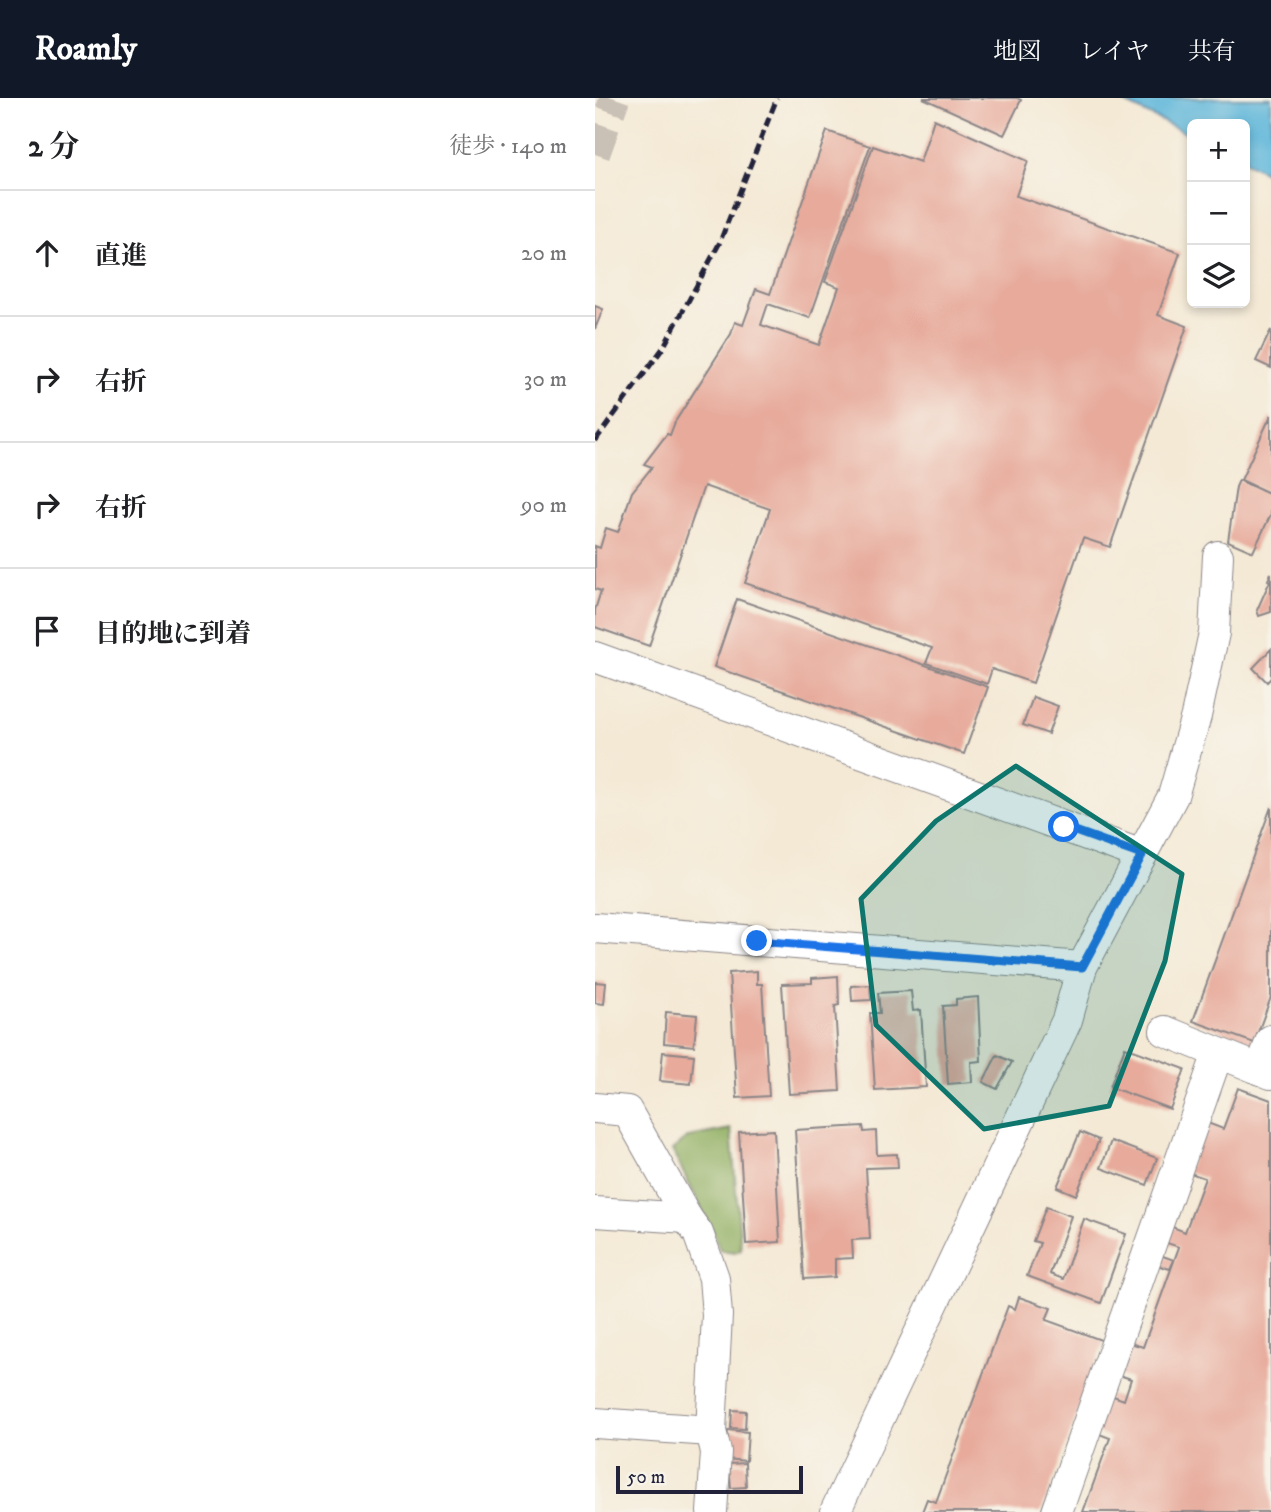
<!DOCTYPE html>
<html lang="ja">
<meta charset="utf-8">
<style>
body{margin:0;font-family:"IM FELL DW Pica","Noto Serif JP",serif;background:#f6f6f6;color:#202124}
.controls{position:absolute;right:21px;top:21px;display:grid;overflow:hidden;border-radius:10px;box-shadow:0 4px 10px #0003}
.controls button{width:63px;height:63px;display:grid;place-items:center;padding:0;border:0;border-bottom:2px solid #e0e0e0;background:#fff;color:#202124;font:35px sans-serif}
.scale{position:absolute;left:21px;bottom:18px;width:187px;box-sizing:border-box;padding-left:7px;border:4px solid #22223b;border-top:0;font-size:19px;line-height:24px;white-space:nowrap;color:#22223b;-webkit-text-stroke:5px #f7f3e8;paint-order:stroke}
.stop{position:absolute;width:21px;height:21px;margin:-16px;border:5px solid #1a73e8;border-radius:50%;background:#fff}
.stop.end{background:#1a73e8;border-color:#fff;box-shadow:0 2px 7px #0008}
.list{margin:0;padding:0;list-style:none}
h2{display:flex;justify-content:space-between;align-items:center;height:91px;margin:0;padding:0 28px;font-size:30px}
h2 small{font-size:23px;font-weight:400;color:#757577}
.list li{display:grid;grid-template-columns:46px 1fr auto;gap:21px;align-items:center;box-sizing:border-box;height:126px;padding:0 28px;border-top:2px solid #e0e0e0}
.list b{display:block;font-size:26px;white-space:nowrap}
.list em{font-size:23px;font-style:normal;color:#757577}
.icon{flex:none;width:38px;height:38px;fill:none;stroke:currentColor;stroke-width:2;stroke-linecap:round;stroke-linejoin:round}
.map{position:relative;flex:none;width:676px;height:1414px;overflow:hidden}
header{display:flex;align-items:center;gap:42px;box-sizing:border-box;height:98px;padding:0 35px;background:#111827;color:#fff}
header strong{font-size:33px}
nav{display:flex;gap:38px;margin-inline-start:auto;font-size:24px}
main{display:flex}
aside{flex:1;background:#fff}
.map>svg:first-child{display:block}
.forest{fill:#90af62;stroke:#59684e;stroke-width:2}
.water{fill:#5db6da;stroke:#406c8a;stroke-width:2}
.building{fill:#e7aa9b}
.lines{fill:none;stroke-linecap:round;stroke-linejoin:round}
.minor-tunnel{stroke:#cac1b6;stroke-width:30;stroke-dasharray:30 15;stroke-linecap:butt}
.minor-casing{stroke:#8b8688;stroke-width:32}
.minor{stroke:#fff;stroke-width:30}
.rail{stroke:#22223b;stroke-width:5;stroke-dasharray:10 5;stroke-linecap:butt}
.route{stroke:#1a73e8;stroke-width:9}
.marked{fill:#0f766e;fill-opacity:0.2;stroke:#0f766e;stroke-width:5;stroke-linejoin:round}
</style>
<header>
<strong>Roamly</strong>
<nav><a>地図</a><a>レイヤ</a><a>共有</a></nav>
</header>
<main>
<aside>
<h2>2 分<small>徒歩 · 140 m</small></h2>
<ul class="list">
<li><svg class="icon" aria-label="ahead" viewBox="0 0 24 24"><path d="M12 20V5M6 11l6-6 6 6"/></svg><div><b>直進</b></div><em>20 m</em></li>
<li><svg class="icon" aria-label="right" viewBox="0 0 24 24"><path d="M7 20v-9h11M14 6l5 5-5 5"/></svg><div><b>右折</b></div><em>30 m</em></li>
<li><svg class="icon" aria-label="right" viewBox="0 0 24 24"><path d="M7 20v-9h11M14 6l5 5-5 5"/></svg><div><b>右折</b></div><em>90 m</em></li>
<li><svg class="icon" aria-label="arrive" viewBox="0 0 24 24"><path d="M6 21V4h12l-3 4 3 4H6"/></svg><div><b>目的地に到着</b></div></li>
</ul>
</aside>
<div class="map">
<svg width="676" height="1414" viewBox="0 0 676 1414">
<rect width="100%" height="100%" fill="#f7f3e8"/>
<filter id="ink" filterUnits="userSpaceOnUse"><feTurbulence type="fractalNoise" baseFrequency=".0143" numOctaves="2"/><feDisplacementMap in="SourceGraphic" scale="14" xChannelSelector="R" yChannelSelector="G"/><feConvolveMatrix kernelMatrix="1 2 1 2 8 2 1 2 1" color-interpolation-filters="sRGB"/></filter>
<filter id="wash" filterUnits="userSpaceOnUse"><feTurbulence type="fractalNoise" baseFrequency=".00686" numOctaves="4" result="noise"/><feDisplacementMap in="SourceGraphic" scale="28" xChannelSelector="R" yChannelSelector="G"/><feGaussianBlur stdDeviation="1.57" result="paint"/><feColorMatrix in="noise" values="0 0 0 0 0 0 0 0 0 0 0 0 0 0 0 0 0 1.4 0 .05"/><feComposite in="paint" operator="in"/></filter>
<g filter="url(#wash)">
<rect width="100%" height="100%" fill="#f4e9d5"/>
<path class="forest" d="M 136,1031 L 146,1151 L 140,1154 L 125,1152 L 118,1133 L 77,1052 L 94,1039 Z"/>
<path class="water" d="M 520,0 L 676,0 L 676,77 L 650,64 L 650,26 L 597,26 L 597,38 Z"/>
<g id="blocks">
<g class="building">
<path d="M 328,0 L 422,0 L 426,2 L 409,37 Z"/>
<path d="M 339,21 L 433,63 L 421,98 L 585,155 L 563,217 L 592,228 L 515,449 L 488,440 L 438,585 L 397,571 L 392,586 L 331,565 L 337,550 L 150,485 L 175,411 L 109,388 L 54,548 L 0,529 L 0,512 L 6,493 L 0,491 L 0,448 L 5,450 L 11,430 L 23,434 L 37,394 L 57,369 L 49,366 L 72,336 L 75,337 L 80,324 L 136,236 L 140,224 L 148,227 L 161,191 L 175,196 L 232,33 L 275,48 L 215,220 L 173,206 L 166,227 L 224,247 L 244,189 L 230,184 L 278,48 L 325,64 Z"/>
<path d="M 0,208 L 8,211 L 0,231 Z"/>
<path d="M 676,232 L 676,270 L 661,263 Z"/>
<path d="M 676,317 L 676,396 L 646,382 Z"/>
<path d="M 644,382 L 676,397 L 676,416 L 658,454 L 633,443 L 641,389 Z"/>
<path d="M 676,475 L 676,514 L 664,518 L 662,512 L 675,483 L 673,482 Z"/>
<path d="M 142,501 L 393,589 L 369,656 L 119,569 Z"/>
<path d="M 676,551 L 676,580 L 672,584 L 658,570 Z"/>
<path d="M 438,599 L 463,608 L 453,636 L 428,627 Z"/>
<path d="M 676,709 L 676,899 L 659,945 L 598,923 Z"/>
<path d="M 162,873 L 162,886 L 167,886 L 174,998 L 142,1000 L 134,875 Z"/>
<path d="M 243,878 L 244,907 L 240,908 L 245,993 L 194,996 L 187,886 L 217,885 L 217,880 Z"/>
<path d="M 0,884 L 11,885 L 9,906 L 0,905 Z"/>
<path d="M 275,887 L 276,902 L 257,903 L 256,888 Z"/>
<path d="M 316,893 L 318,913 L 326,912 L 331,989 L 280,992 L 275,915 L 285,915 L 283,895 Z"/>
<path d="M 383,899 L 386,963 L 376,964 L 377,984 L 353,986 L 348,908 L 361,907 L 361,901 Z"/>
<path d="M 71,914 L 102,917 L 99,948 L 69,945 Z"/>
<path d="M 530,949 L 590,971 L 575,1011 L 515,989 Z"/>
<path d="M 68,954 L 99,957 L 96,986 L 65,983 Z"/>
<path d="M 402,957 L 417,964 L 402,991 L 388,984 Z"/>
<path d="M 643,990 L 676,1002 L 676,1414 L 488,1414 L 515,1340 L 499,1334 L 513,1296 L 529,1302 L 536,1281 L 521,1276 L 532,1244 L 548,1249 L 584,1149 L 569,1144 L 575,1128 L 590,1134 L 610,1080 L 592,1074 L 610,1024 L 628,1031 Z"/>
<path d="M 268,1028 L 269,1034 L 281,1033 L 282,1057 L 302,1056 L 303,1069 L 271,1070 L 275,1141 L 257,1142 L 258,1160 L 240,1161 L 240,1179 L 209,1181 L 200,1032 Z"/>
<path d="M 179,1032 L 185,1144 L 151,1146 L 144,1034 Z"/>
<path d="M 485,1034 L 504,1042 L 481,1097 L 462,1089 Z"/>
<path d="M 516,1043 L 562,1060 L 552,1087 L 506,1070 Z"/>
<path d="M 451,1109 L 476,1118 L 455,1176 L 468,1181 L 489,1121 L 531,1136 L 506,1205 L 432,1178 L 445,1145 L 438,1143 Z"/>
<path d="M 565,1157 L 579,1162 L 575,1171 L 562,1167 Z"/>
<path d="M 424,1199 L 456,1210 L 451,1222 L 509,1243 L 446,1414 L 327,1414 L 332,1401 L 341,1404 L 413,1208 L 420,1211 Z"/>
<path d="M 137,1312 L 151,1313 L 150,1331 L 136,1330 Z"/>
<path d="M 133,1332 L 153,1334 L 151,1363 L 131,1361 Z"/>
<path d="M 150,1365 L 151,1389 L 136,1390 L 134,1366 Z"/>
</g>
</g>
</g>
<g filter="url(#ink)">
<use href="#blocks" fill-opacity="0" stroke="#8b8688" stroke-width="2"/>
<g class="lines">
<path class="minor-tunnel" d="M 0,56 L 20,0"/>
<g class="minor-casing">
<g id="minor">
<path d="M 0,559 L 547,757"/>
<path d="M 0,830 L 487,869"/>
<path d="M 570,933 L 676,976"/>
<path d="M 665,972 L 676,942"/>
<path d="M 0,1010 L 32,1013 L 92,1120 L 103,1135 L 119,1180 L 122,1217 L 116,1333 L 0,1325"/>
<path d="M 0,1114 L 92,1120"/>
<path d="M 116,1333 L 121,1354 L 117,1414"/>
<path d="M 240,1414 L 472,922 L 487,869 L 578,698 L 601,618 L 619,535 L 623,458"/>
<path d="M 462,1414 L 623,955"/>
</g>
</g>
<use href="#minor" class="minor"/>
<path class="rail" d="M 0,343 L 68,250 L 124,146 L 182,0"/>
</g>
</g>
<g class="lines" filter="url(#ink)">
<path class="route" d="M 162,843 L 487,869 L 547,757 L 469,729"/>
</g>
<path class="marked" d="M 421,668 L 587,776 L 570,863 L 514,1008 L 389,1031 L 281,927 L 266,801 L 341,723 Z"/>
</svg>
<div class="controls">
<button>+</button>
<button>−</button>
<button><svg class="icon" aria-label="layers" viewBox="0 0 24 24"><path d="M12 4l9 5-9 5-9-5zM3 14l9 5 9-5"/></svg></button>
</div>
<div class="scale">50 m</div>
<div class="stop" style="left:469px;top:729px"></div>
<div class="stop end" style="left:162px;top:843px"></div>
</div>
</main>
